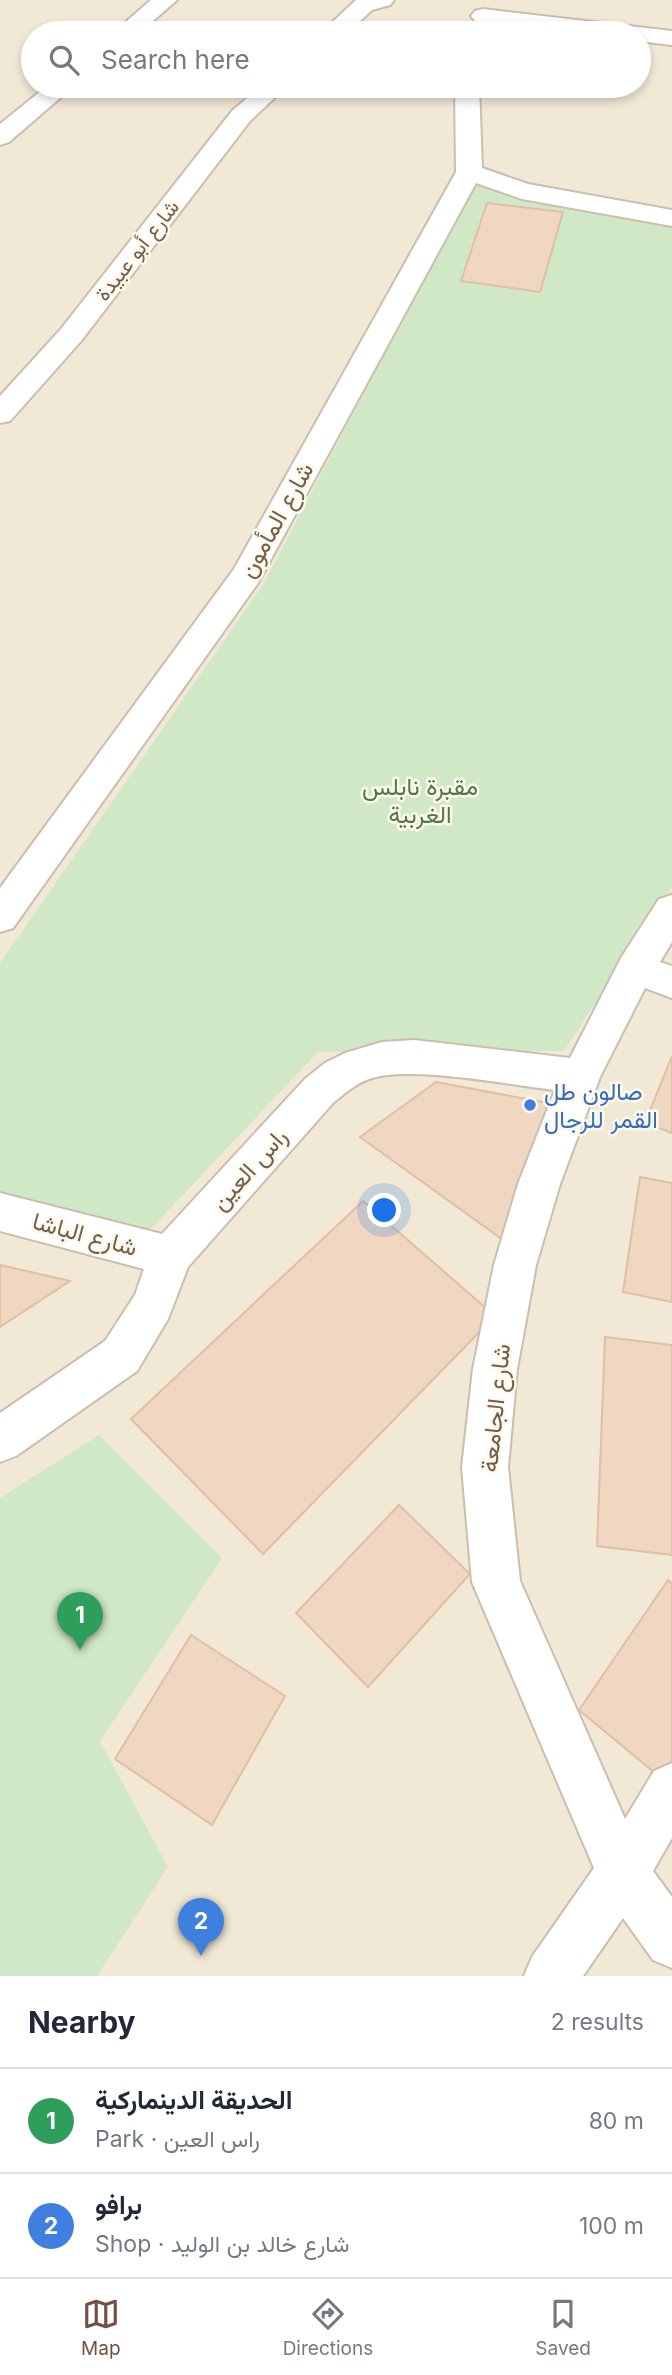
<!DOCTYPE html>
<meta charset="utf-8">
<style>
body{margin:0;font-family:Inter,Vazirmatn,sans-serif;background:#f2f2f3;color:#1f2937}
.you{position:absolute;left:385px;top:1211px;width:24px;height:24px;margin:-18px;border:5px solid #fff;border-radius:50%;background:#1a73e8;box-shadow:0 0 0 10px #1a73e833}
.badge{display:grid;place-items:center;width:46px;height:46px;border-radius:50%;background:#745044;color:#fff;font-size:23px;font-weight:700}
.pin{position:absolute;translate:-50% -58px;filter:drop-shadow(0 2px 4px #0008)}
.pin::after{content:'';position:absolute;top:37px;width:24px;height:21px;background:inherit;clip-path:polygon(0 0,100% 0,50% 100%)}
.list{margin:0;padding:0;list-style:none}
h2{display:flex;justify-content:space-between;align-items:center;height:91px;margin:0;padding:0 28px;font-size:30px}
h2 small{font-size:23px;font-weight:400;color:#747a83}
.list li{display:grid;grid-template-columns:46px 1fr auto;gap:21px;align-items:center;box-sizing:border-box;height:105px;padding:0 28px;border-top:2px solid #e0e1e3}
.list b{display:block;font-size:26px;white-space:nowrap}
.list p{margin:0;font-size:23px;white-space:nowrap;color:#747a83}
.list em{font-size:23px;font-style:normal;color:#747a83}
.icon{flex:none;width:38px;height:38px;fill:none;stroke:currentColor;stroke-width:2;stroke-linecap:round;stroke-linejoin:round}
.map{position:relative;flex:none;width:672px;height:1976px;overflow:hidden}
.search{position:absolute;background:#fff;box-shadow:0 4px 10px #0003;left:21px;right:21px;top:21px;height:77px;display:flex;align-items:center;gap:18px;box-sizing:border-box;padding:0 24px;border-radius:38px;color:#747a83;font-size:26px}
.sheet{height:301px;background:#fff}
nav{display:flex;justify-content:space-around;align-items:center;box-sizing:border-box;height:98px;border-top:2px solid #e0e1e3;background:#fff;font-size:19px;color:#747a83}
nav a{display:grid;justify-items:center;gap:4px}
nav .on{color:#745044}
.map>svg:first-child{display:block}
.residential{fill:#f2e8d6;fill-rule:evenodd}
.green{fill:#d1e8c6}
.building{fill:#efd7c1;stroke:#e0bfa2;stroke-width:2}
.lines{fill:none;stroke-linecap:round;stroke-linejoin:round}
.minor-casing{stroke:#ccbeae;stroke-width:4}
.minor{fill:#fff;fill-rule:evenodd}
.shop-dot{fill:#3f7fe0;stroke:#fef9ed;stroke-width:2.5}
.labels{text-anchor:middle;dominant-baseline:central;stroke-width:5;stroke-linejoin:round;paint-order:stroke}
.far-street-label{font-size:21px;fill:#735e4d;stroke:#fef9ed}
.street-label{font-size:24px;fill:#735e4d;stroke:#fef9ed}
.park-label{font-size:24px;fill:#507845;stroke:#fef9ed}
.shop-label{font-size:24px;fill:#366cbe;stroke:#fef9ed;text-anchor:start}
</style>
<div class="map">
<svg width="672" height="1976" viewBox="0 0 672 1976">
<rect width="100%" height="100%" fill="#fbf5e7"/>
<path class="residential" d="M 0,0 L 672,0 L 672,1976 L 0,1976 ZM 33,33 L 639,33 L 639,86 L 33,86 Z"/>
<g class="green">
<path d="M 478,182 L 672,223 L 672,887 L 564,1051 L 318,1052 L 146,1234 L 0,1195 L 0,963 L 264,583 L 440,247 Z"/>
<path d="M 99,1435 L 222,1558 L 100,1741 L 168,1867 L 97,1976 L 0,1976 L 0,1498 Z"/>
</g>
<g class="building">
<path d="M 487,203 L 563,212 L 540,292 L 461,281 Z"/>
<path d="M 672,1056 L 672,1133 L 645,1123 Z"/>
<path d="M 436,1082 L 548,1103 L 506,1242 L 360,1137 Z"/>
<path d="M 640,1177 L 672,1183 L 672,1302 L 623,1292 Z"/>
<path d="M 363,1201 L 495,1316 L 263,1554 L 131,1419 Z"/>
<path d="M 0,1265 L 70,1281 L 0,1327 Z"/>
<path d="M 605,1337 L 672,1345 L 672,1555 L 597,1546 Z"/>
<path d="M 399,1505 L 470,1574 L 368,1687 L 296,1613 Z"/>
<path d="M 668,1580 L 672,1584 L 672,1761 L 661,1778 L 579,1710 Z"/>
<path d="M 191,1635 L 285,1696 L 212,1825 L 115,1759 Z"/>
</g>
<g class="lines">
<g class="minor-casing">
<g id="minor">
<path d="M 151,0 L 177,0 L 139,33 L 113,33 Z"/>
<path d="M 356,0 L 394,0 L 390,5 L 372,10 L 347,33 L 321,33 Z"/>
<path d="M 483,9 L 672,31 L 672,45 L 639,41 L 639,33 L 574,33 L 475,21 L 471,16 L 475,11 Z"/>
<path d="M 47,86 L 74,86 L 9,142 L 0,145 L 0,124 Z"/>
<path d="M 261,86 L 287,86 L 250,121 L 81,341 L 10,421 L 0,423 L 0,396 L 61,329 L 232,111 Z"/>
<path d="M 455,86 L 479,86 L 482,168 L 528,184 L 672,210 L 672,226 L 522,199 L 476,183 L 258,583 L 13,928 L 0,932 L 0,888 L 234,569 L 456,172 Z"/>
<path d="M 672,895 L 672,942 L 660,962 L 672,966 L 672,998 L 645,988 L 600,1077 L 560,1184 L 536,1265 L 517,1369 L 508,1467 L 520,1581 L 625,1819 L 654,1771 L 672,1763 L 672,1838 L 653,1871 L 672,1897 L 672,1968 L 653,1960 L 623,1918 L 583,1976 L 524,1976 L 532,1957 L 594,1868 L 472,1582 L 462,1467 L 473,1369 L 494,1265 L 518,1184 L 555,1090 C 510,1085 409,1065 369,1079 C 355,1084 344,1094 333,1103 L 188,1267 L 168,1319 L 137,1371 L 16,1456 L 0,1462 L 0,1413 L 105,1341 L 135,1295 L 144,1269 L 0,1231 L 0,1193 L 162,1234 L 305,1079 L 325,1063 L 345,1053 L 382,1042 L 414,1040 L 570,1058 L 621,958 L 659,899 Z"/>
</g>
</g>
<use href="#minor" class="minor"/>
</g>
<circle class="shop-dot" cx="530" cy="1105" r="7"/>
<g class="labels">
<g class="far-street-label">
<text transform="translate(137 250) rotate(-52)">شارع أبو عبيدة</text>
</g>
<g class="street-label">
<text transform="translate(276 520) rotate(-61)">شارع المأمون</text>
<text transform="translate(249 1169) rotate(-48)">راس العين</text>
<text transform="translate(85 1234) rotate(15)">شارع الباشا</text>
<text transform="translate(495 1408) rotate(-84)">شارع الجامعة</text>
</g>
<g class="park-label">
<text x="420" y="786">مقبرة نابلس<tspan x="420" dy="28">الغربية</tspan></text>
</g>
<g class="shop-label">
<text x="544" y="1091">صالون طل<tspan x="544" dy="28">القمر للرجال</tspan></text>
</g>
</g>
</svg>
<div class="you"></div>
<div class="pin badge" style="left:80px;top:1650px;background:#2e9e5b">1</div>
<div class="pin badge" style="left:201px;top:1956px;background:#3f7fe0">2</div>
<div class="search"><svg class="icon" aria-label="search" viewBox="0 0 24 24"><circle cx="10" cy="10" r="6"/><path d="M15 15l6 6"/></svg>Search here</div>
</div>
<section class="sheet">
<h2>Nearby<small>2 results</small></h2>
<ul class="list">
<li><span class="badge" style="background:#2e9e5b">1</span><div><b>الحديقة الدينماركية</b><p>Park · راس العين</p></div><em>80 m</em></li>
<li><span class="badge" style="background:#3f7fe0">2</span><div><b>برافو</b><p>Shop · شارع خالد بن الوليد</p></div><em>100 m</em></li>
</ul>
</section>
<nav>
<a class="on"><svg class="icon" aria-label="map" viewBox="0 0 24 24"><path d="M3 6l6-2 6 2 6-2v14l-6 2-6-2-6 2zM9 4v14M15 6v14"/></svg>Map</a>
<a><svg class="icon" aria-label="directions" viewBox="0 0 24 24"><path d="M12 3l9 9-9 9-9-9zM9 14v-3h6M13 9l2 2-2 2"/></svg>Directions</a>
<a><svg class="icon" aria-label="saved" viewBox="0 0 24 24"><path d="M7 4h10v16l-5-4-5 4z"/></svg>Saved</a>
</nav>
